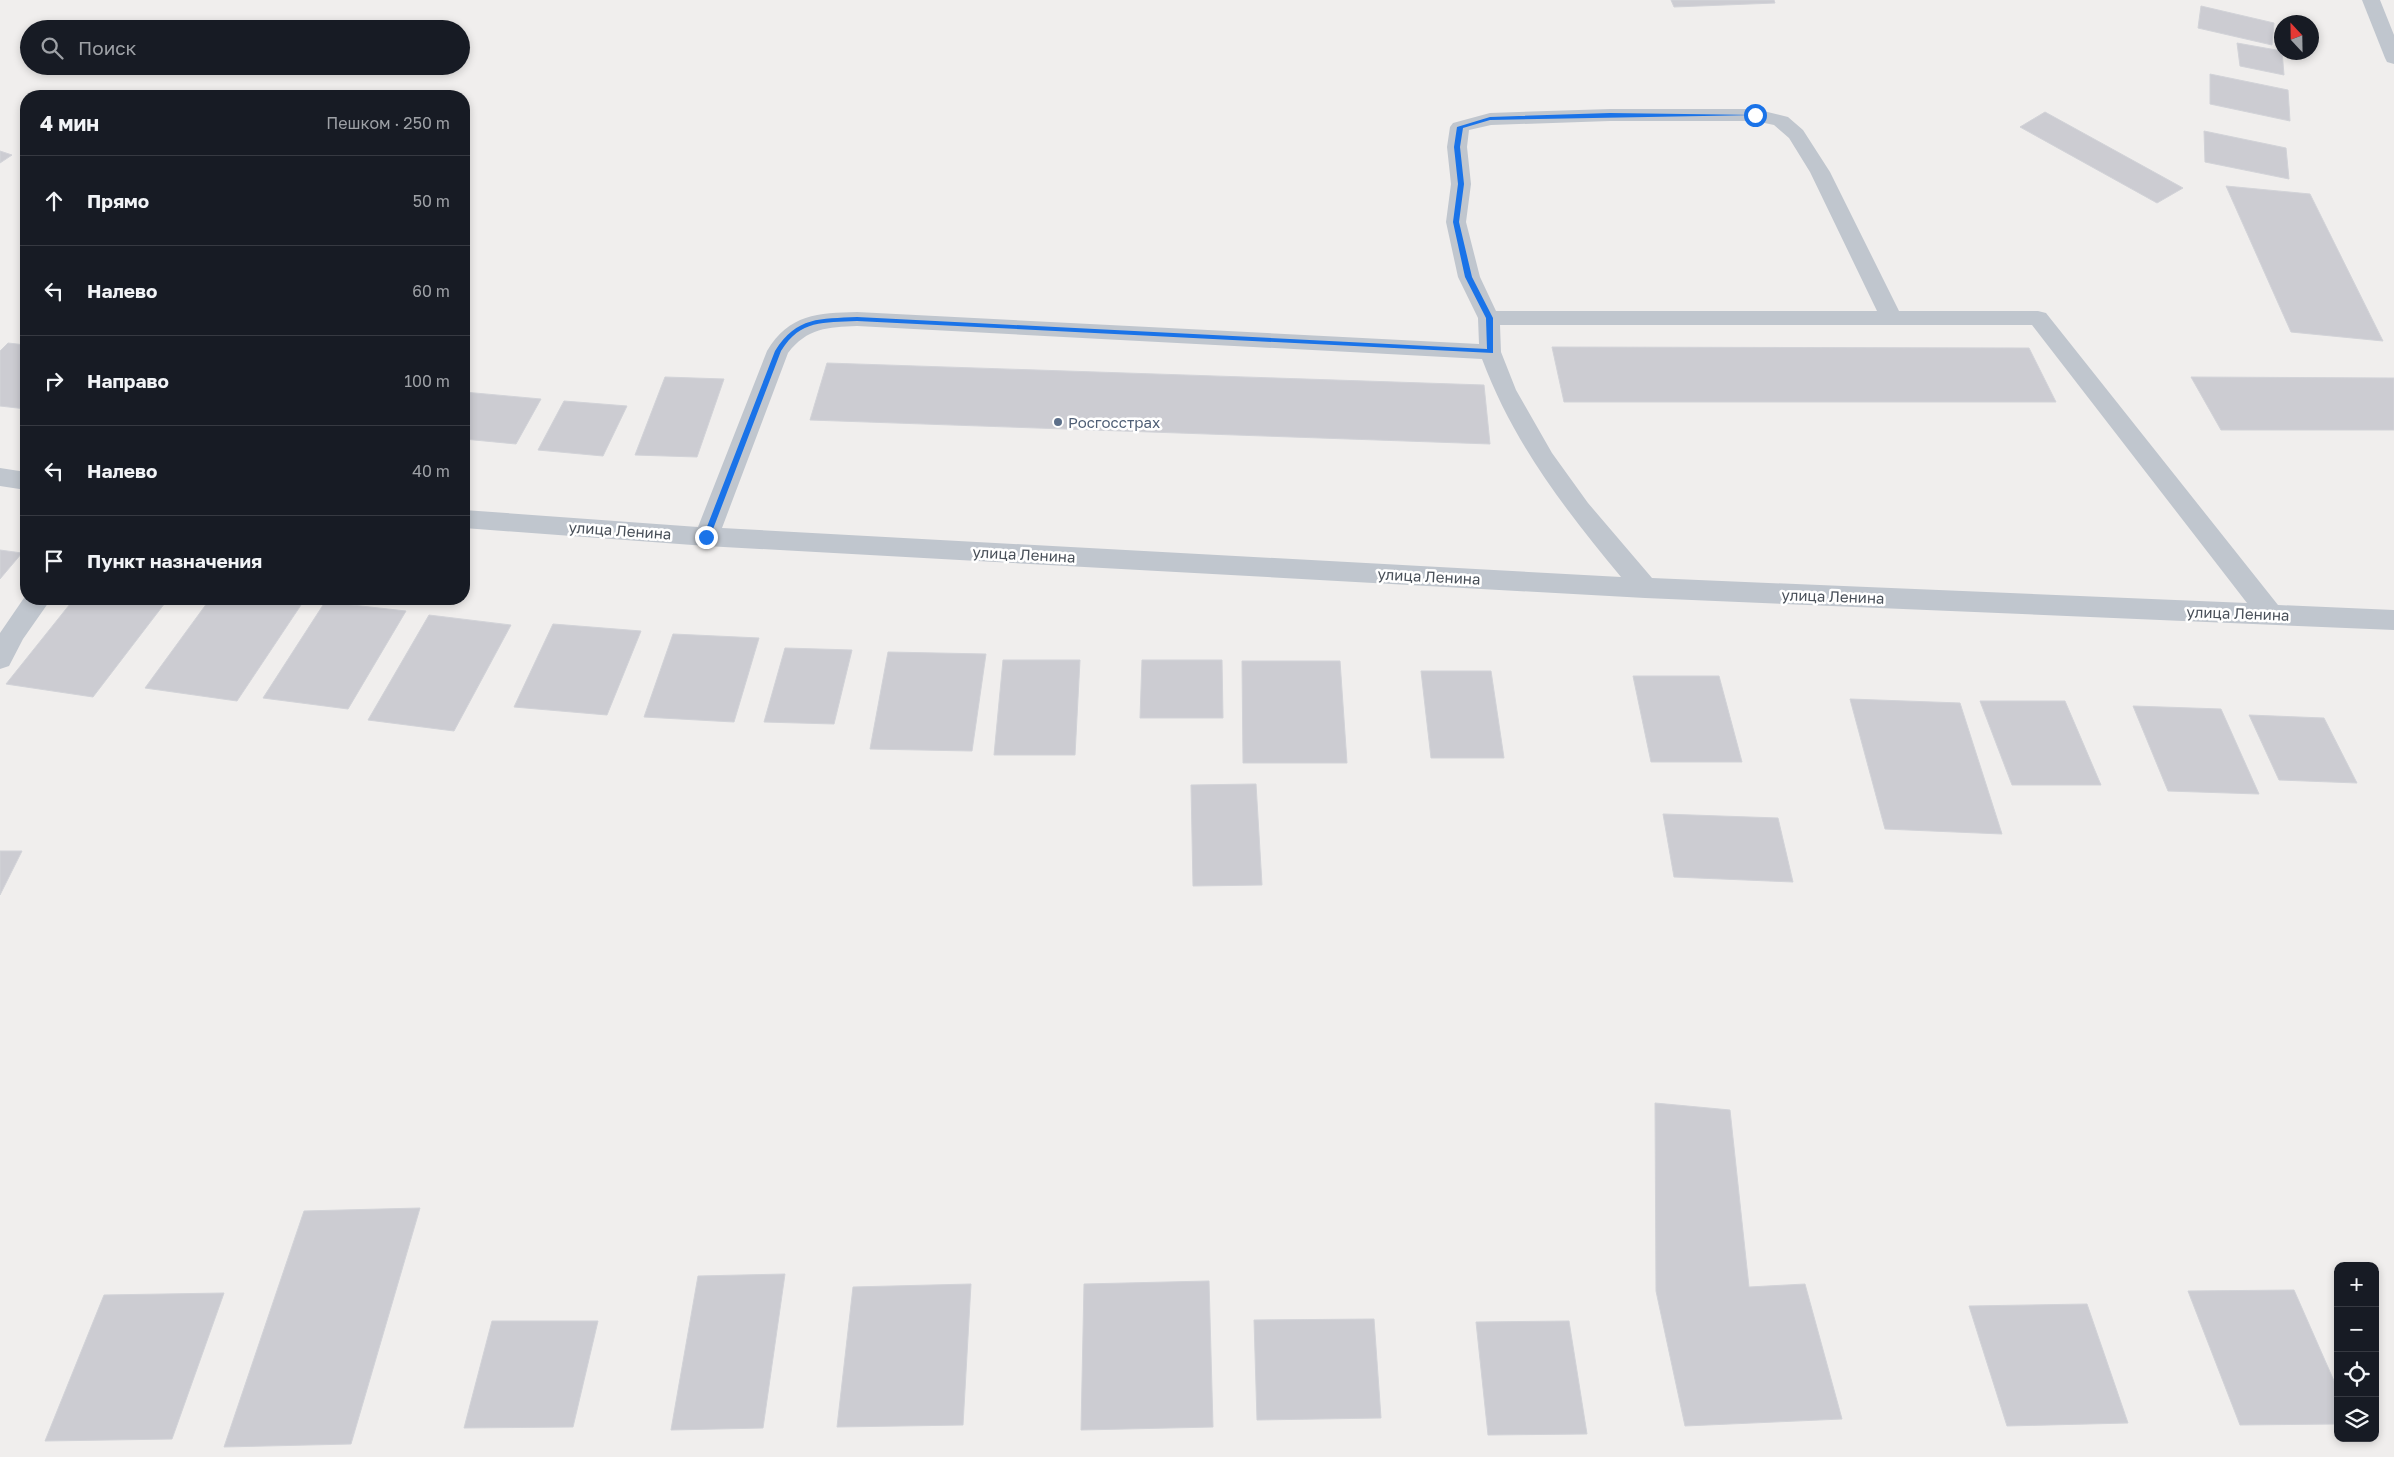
<!DOCTYPE html>
<html lang="ru">
<meta charset="utf-8">
<style>
body{margin:0;font-family:"Golos Text",sans-serif;background:#20242c;color:#f1f3f6}
.controls{position:absolute;right:15px;bottom:15px;display:grid;overflow:hidden;border-radius:10px;box-shadow:0 2px 8px #0003}
.controls button{width:45px;height:45px;display:grid;place-items:center;padding:0;border:0;border-bottom:1px solid #363941;background:#171b24;color:#f1f3f6;font:25px sans-serif}
.compass{position:absolute;left:2274px;top:15px;width:45px;height:45px;border-radius:50%;background:#171b24;box-shadow:0 2px 8px #0003;rotate:338deg}
.stop{position:absolute;width:15px;height:15px;margin:-11px;border:4px solid #1a73e8;border-radius:50%;background:#fff}
.stop.end{background:#1a73e8;border-color:#fff;box-shadow:0 1px 5px #0008}
.list{margin:0;padding:0;list-style:none}
h2{display:flex;justify-content:space-between;align-items:center;height:65px;margin:0;padding:0 20px;font-size:21px}
h2 small{font-size:16px;font-weight:400;color:#9ea1a6}
.list li{display:grid;grid-template-columns:32px 1fr auto;gap:15px;align-items:center;box-sizing:border-box;height:90px;padding:0 20px;border-top:1px solid #363941}
.list b{display:block;font-size:19px;white-space:nowrap}
.list em{font-size:16px;font-style:normal;color:#9ea1a6}
.icon{flex:none;width:28px;height:28px;fill:none;stroke:currentColor;stroke-width:2;stroke-linecap:round;stroke-linejoin:round}
.map{position:relative;flex:none;width:2394px;height:1457px;overflow:hidden}
.search{position:absolute;background:#171b24;box-shadow:0 2px 8px #0003;left:20px;top:20px;width:450px;height:55px;display:flex;align-items:center;gap:12px;box-sizing:border-box;padding:0 18px;border-radius:28px;color:#9ea1a6;font-size:19px}
.panel{position:absolute;background:#171b24;box-shadow:0 2px 8px #0003;left:20px;top:90px;width:450px;height:515px;border-radius:20px}
.map>svg:first-child{display:block}
.building{fill:#ccccd2;stroke:#d2d3d8}
.lines{fill:none;stroke-linecap:round;stroke-linejoin:round}
.minor{fill:#c0c6ce;fill-rule:evenodd}
.route{fill:#1a73e8}
.service-dot{fill:#5c6f8a;stroke:#fff;stroke-width:2}
.labels{text-anchor:middle;dominant-baseline:central;stroke-width:5;stroke-linejoin:round;paint-order:stroke}
.service-label{font-size:15px;fill:#4e5e75;stroke:#fff;text-anchor:start}
.street-label{font-size:15px;fill:#484f58;stroke:#fff}
</style>
<div class="map">
<svg width="2394" height="1457" viewBox="0 0 2394 1457">
<rect width="100%" height="100%" fill="#f0eeed"/>
<g class="building">
<path d="M 1671,0 L 1774,0 L 1775,3 L 1674,7 Z"/>
<path d="M 2201,6 L 2274,23 L 2272,45 L 2198,28 Z"/>
<path d="M 2237,43 L 2282,51 L 2284,75 L 2240,66 Z"/>
<path d="M 2210,74 L 2288,90 L 2290,121 L 2210,104 Z"/>
<path d="M 2045,112 L 2183,188 L 2157,203 L 2020,127 Z"/>
<path d="M 2204,131 L 2286,148 L 2289,179 L 2205,162 Z"/>
<path d="M 0,151 L 12,155 L 0,163 Z"/>
<path d="M 2226,186 L 2310,194 L 2383,341 L 2291,332 Z"/>
<path d="M 8,343 L 26,345 L 26,409 L 0,406 L 0,351 Z"/>
<path d="M 1552,347 L 2029,348 L 2056,402 L 1564,402 Z"/>
<path d="M 827,363 L 1484,385 L 1490,444 L 810,420 Z"/>
<path d="M 665,377 L 724,379 L 697,457 L 635,455 Z"/>
<path d="M 2191,377 L 2394,378 L 2394,430 L 2221,430 Z"/>
<path d="M 464,392 L 541,399 L 516,444 L 464,439 Z"/>
<path d="M 564,401 L 627,406 L 603,456 L 538,450 Z"/>
<path d="M 0,550 L 22,553 L 0,579 Z"/>
<path d="M 74,599 L 168,599 L 93,697 L 6,684 Z"/>
<path d="M 210,599 L 305,599 L 237,701 L 145,688 Z"/>
<path d="M 325,602 L 406,611 L 348,709 L 263,698 Z"/>
<path d="M 429,615 L 511,625 L 454,731 L 368,720 Z"/>
<path d="M 553,624 L 641,631 L 607,715 L 514,707 Z"/>
<path d="M 673,634 L 759,638 L 734,722 L 644,717 Z"/>
<path d="M 785,648 L 852,650 L 834,724 L 764,722 Z"/>
<path d="M 888,652 L 986,654 L 972,751 L 870,749 Z"/>
<path d="M 1003,660 L 1080,660 L 1075,755 L 994,755 Z"/>
<path d="M 1142,660 L 1222,660 L 1223,718 L 1140,718 Z"/>
<path d="M 1242,661 L 1340,661 L 1347,763 L 1243,763 Z"/>
<path d="M 1421,671 L 1491,671 L 1504,758 L 1431,758 Z"/>
<path d="M 1633,676 L 1719,676 L 1742,762 L 1651,762 Z"/>
<path d="M 1850,699 L 1960,703 L 2002,834 L 1885,829 Z"/>
<path d="M 1980,701 L 2065,701 L 2101,785 L 2012,785 Z"/>
<path d="M 2133,706 L 2221,709 L 2259,794 L 2168,791 Z"/>
<path d="M 2249,715 L 2324,718 L 2357,783 L 2279,780 Z"/>
<path d="M 1256,784 L 1262,885 L 1193,886 L 1191,785 Z"/>
<path d="M 1663,814 L 1778,818 L 1793,882 L 1674,877 Z"/>
<path d="M 0,851 L 22,851 L 0,895 Z"/>
<path d="M 1655,1103 L 1730,1110 L 1749,1287 L 1805,1284 L 1842,1419 L 1685,1426 L 1656,1291 Z"/>
<path d="M 420,1208 L 351,1444 L 224,1447 L 304,1211 Z"/>
<path d="M 785,1274 L 763,1428 L 671,1430 L 698,1276 Z"/>
<path d="M 1209,1281 L 1213,1427 L 1081,1430 L 1084,1284 Z"/>
<path d="M 971,1284 L 963,1425 L 837,1427 L 853,1287 Z"/>
<path d="M 2294,1290 L 2338,1390 L 2338,1424 L 2240,1425 L 2188,1291 Z"/>
<path d="M 224,1293 L 172,1439 L 45,1441 L 104,1295 Z"/>
<path d="M 2087,1304 L 2128,1423 L 2007,1426 L 1969,1306 Z"/>
<path d="M 1374,1319 L 1381,1418 L 1257,1420 L 1254,1320 Z"/>
<path d="M 492,1321 L 598,1321 L 573,1427 L 464,1428 Z"/>
<path d="M 1569,1321 L 1587,1434 L 1488,1435 L 1476,1322 Z"/>
</g>
<g class="lines">
<g class="minor">
<path d="M 2362,0 L 2380,0 L 2394,35 L 2394,64 L 2387,62 L 2385,58 Z"/>
<path d="M 1610,109 L 1755,109 L 1788,117 L 1803,130 L 1830,172 L 1899,311 L 2038,311 L 2046,313 L 2278,605 L 2394,610 L 2394,630 L 1645,598 L 706,546 L 464,528 L 464,510 L 698,527 L 767,351 C 789,314 818,313 857,312 L 1479,344 L 1478,318 L 1458,277 L 1446,222 L 1451,184 L 1447,147 L 1450,127 L 1453,123 L 1490,113 ZM 1610,121 L 1755,121 L 1774,125 L 1789,138 L 1810,172 L 1877,311 L 1496,311 L 1480,277 L 1466,222 L 1471,184 L 1467,147 L 1469,130 L 1491,125 ZM 1500,325 L 2032,325 L 2247,603 L 1652,578 L 1588,503 L 1552,453 L 1516,390 L 1501,352 ZM 857,326 L 1482,359 C 1514,444 1564,508 1621,577 L 722,528 L 788,353 C 807,328 828,327 857,326 Z"/>
<path d="M 0,468 L 26,472 L 26,490 L 0,486 Z"/>
<path d="M 26,595 L 26,599 L 51,599 L 23,639 L 9,666 L 0,669 L 0,633 Z"/>
</g>
</g>
<path class="route" d="M 1610,113 L 1758,115 L 1490,120 L 1463,128 L 1460,147 L 1464,184 L 1459,222 L 1472,277 L 1493,318 L 1493,353 L 857,321 C 823,323 801,319 781,351 L 710,537 L 706,539 L 703,537 L 775,351 C 797,316 820,319 857,317 L 1487,349 L 1486,318 L 1465,277 L 1453,222 L 1458,184 L 1454,147 L 1457,127 L 1490,117 Z"/>
<circle class="service-dot" cx="1058" cy="422" r="5"/>
<g class="labels">
<g class="service-label">
<text x="1068" y="422">Росгосстрах</text>
</g>
<g class="street-label">
<text transform="translate(620 530) rotate(4)">улица Ленина</text>
<text transform="translate(1024 554) rotate(3)">улица Ленина</text>
<text transform="translate(1429 576) rotate(3)">улица Ленина</text>
<text transform="translate(1833 596) rotate(2)">улица Ленина</text>
<text transform="translate(2238 613) rotate(2)">улица Ленина</text>
</g>
</g>
</svg>
<div class="controls">
<button>+</button>
<button>−</button>
<button><svg class="icon" aria-label="locate" viewBox="0 0 24 24"><circle cx="12" cy="12" r="6"/><path d="M12 2v4M12 18v4M2 12h4M18 12h4"/></svg></button>
<button><svg class="icon" aria-label="layers" viewBox="0 0 24 24"><path d="M12 4l9 5-9 5-9-5zM3 14l9 5 9-5"/></svg></button>
</div>
<svg class="compass" viewBox="-18 -18 36 36"><path d="M0-13l5 13h-10z" fill="#e53935"/><path d="M0 13l5-13h-10z" fill="#9ea1a6"/></svg>
<div class="stop" style="left:1755px;top:115px"></div>
<div class="stop end" style="left:706px;top:537px"></div>
<div class="search"><svg class="icon" aria-label="search" viewBox="0 0 24 24"><circle cx="10" cy="10" r="6"/><path d="M15 15l6 6"/></svg>Поиск</div>
<section class="panel">
<h2>4 мин<small>Пешком · 250 m</small></h2>
<ul class="list">
<li><svg class="icon" aria-label="ahead" viewBox="0 0 24 24"><path d="M12 20V5M6 11l6-6 6 6"/></svg><div><b>Прямо</b></div><em>50 m</em></li>
<li><svg class="icon" aria-label="left" viewBox="0 0 24 24"><path d="M17 20v-9H6M10 6l-5 5 5 5"/></svg><div><b>Налево</b></div><em>60 m</em></li>
<li><svg class="icon" aria-label="right" viewBox="0 0 24 24"><path d="M7 20v-9h11M14 6l5 5-5 5"/></svg><div><b>Направо</b></div><em>100 m</em></li>
<li><svg class="icon" aria-label="left" viewBox="0 0 24 24"><path d="M17 20v-9H6M10 6l-5 5 5 5"/></svg><div><b>Налево</b></div><em>40 m</em></li>
<li><svg class="icon" aria-label="arrive" viewBox="0 0 24 24"><path d="M6 21V4h12l-3 4 3 4H6"/></svg><div><b>Пункт назначения</b></div></li>
</ul>
</section>
</div>
